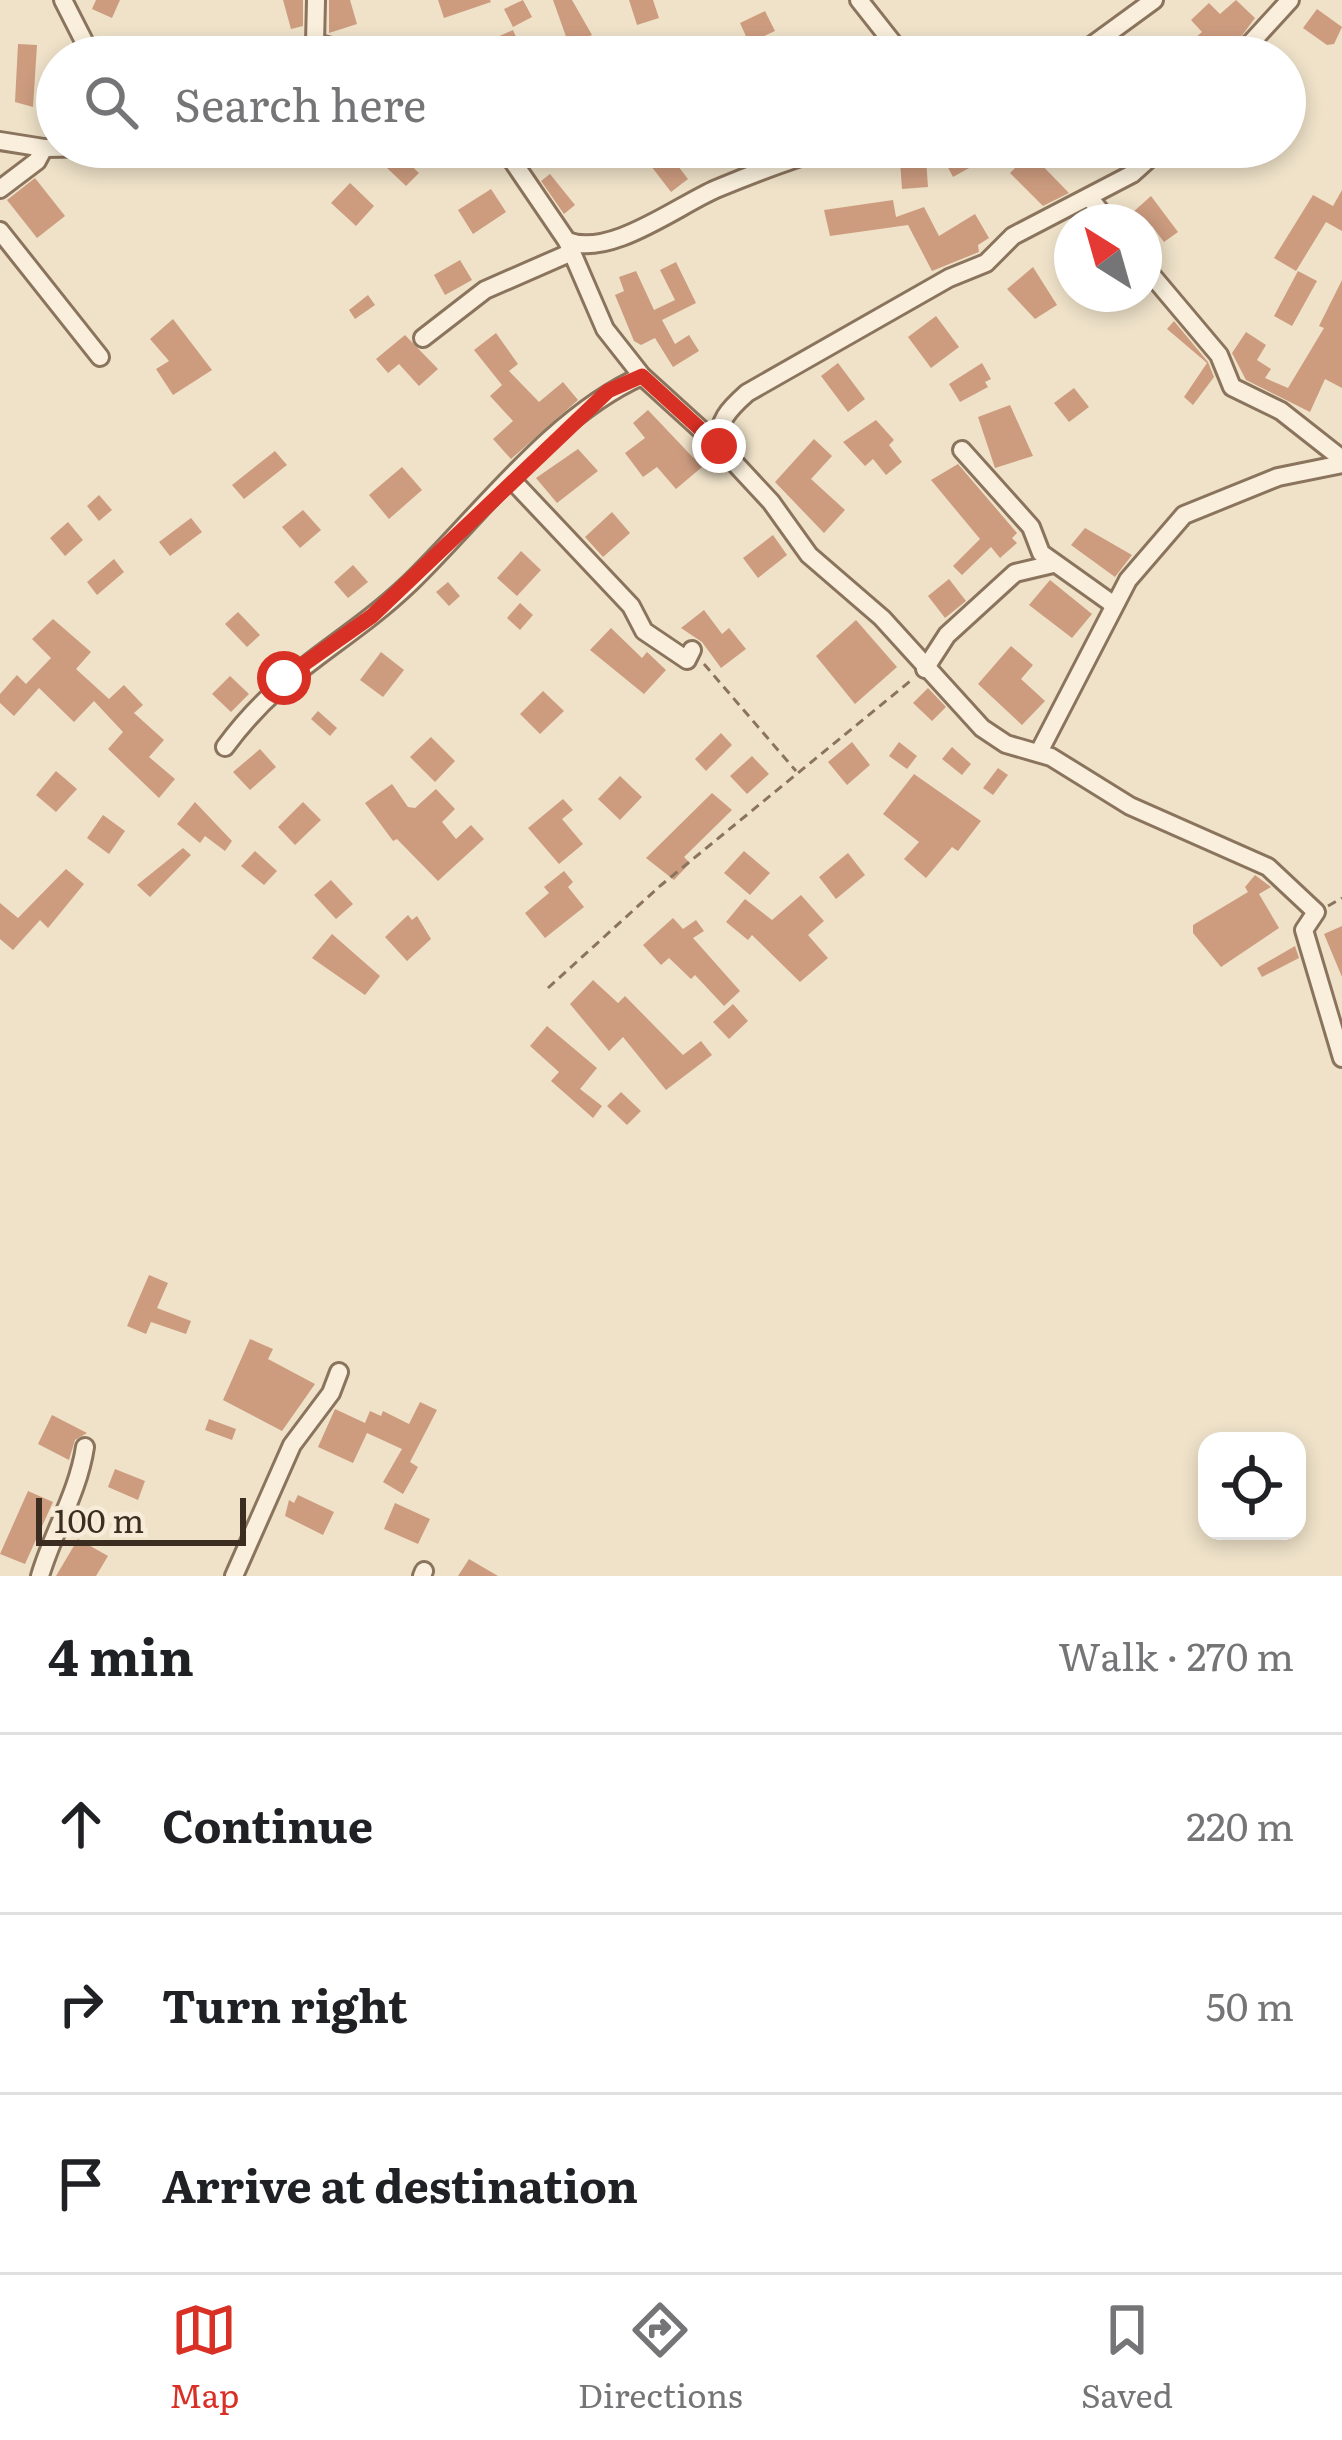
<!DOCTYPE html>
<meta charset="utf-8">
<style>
body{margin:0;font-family:Literata,serif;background:#f2f2f2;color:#202124}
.controls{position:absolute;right:36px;bottom:36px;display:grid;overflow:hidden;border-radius:24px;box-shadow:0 6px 18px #0003}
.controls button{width:108px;height:108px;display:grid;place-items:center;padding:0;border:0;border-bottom:3px solid #e0e0e0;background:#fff;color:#202124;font:60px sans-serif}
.compass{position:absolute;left:1054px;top:204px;width:108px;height:108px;border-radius:50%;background:#fff;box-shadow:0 6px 18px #0003;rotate:323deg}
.scale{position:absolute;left:36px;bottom:30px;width:210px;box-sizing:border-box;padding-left:12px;border:6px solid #3c2d21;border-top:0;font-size:33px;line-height:42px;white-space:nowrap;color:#3c2d21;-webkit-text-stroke:9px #f6ecd8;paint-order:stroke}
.stop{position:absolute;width:36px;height:36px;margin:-27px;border:9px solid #d93025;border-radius:50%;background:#fff}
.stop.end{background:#d93025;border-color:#fff;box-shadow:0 3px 12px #0008}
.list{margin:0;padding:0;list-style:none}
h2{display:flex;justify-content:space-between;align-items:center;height:156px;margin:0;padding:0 48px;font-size:51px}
h2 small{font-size:39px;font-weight:400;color:#757577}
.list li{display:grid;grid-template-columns:78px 1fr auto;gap:36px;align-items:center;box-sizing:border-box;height:180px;padding:0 48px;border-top:3px solid #e0e0e0}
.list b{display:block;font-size:45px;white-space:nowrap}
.list em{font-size:39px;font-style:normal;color:#757577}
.icon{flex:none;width:66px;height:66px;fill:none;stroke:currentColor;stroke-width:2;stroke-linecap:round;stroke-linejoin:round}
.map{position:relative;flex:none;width:1342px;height:1576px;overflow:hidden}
.search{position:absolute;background:#fff;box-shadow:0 6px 18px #0003;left:36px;right:36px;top:36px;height:132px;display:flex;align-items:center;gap:30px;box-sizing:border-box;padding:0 42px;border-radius:66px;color:#757577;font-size:45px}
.sheet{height:696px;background:#fff}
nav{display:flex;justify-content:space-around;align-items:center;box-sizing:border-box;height:168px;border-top:3px solid #e0e0e0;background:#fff;font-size:33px;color:#757577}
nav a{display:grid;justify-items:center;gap:6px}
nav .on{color:#d93025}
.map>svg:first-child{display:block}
.building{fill:#cd9c7f}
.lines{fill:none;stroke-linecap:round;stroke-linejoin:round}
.minor-casing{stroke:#8b745d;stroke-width:22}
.path{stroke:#8b745d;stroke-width:3;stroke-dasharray:9 6;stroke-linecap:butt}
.minor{stroke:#f9efdc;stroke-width:16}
.route{stroke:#d93025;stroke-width:15}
</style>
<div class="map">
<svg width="1342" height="1576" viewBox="0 0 1342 1576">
<rect width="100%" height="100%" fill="#efe2c9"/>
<g class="building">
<path d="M 96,0 L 120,0 L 112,18 L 92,9 Z"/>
<path d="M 283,0 L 303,0 L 303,26 L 291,29 Z"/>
<path d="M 329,0 L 350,0 L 357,24 L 329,33 Z"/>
<path d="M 438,0 L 490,0 L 491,2 L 444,18 Z"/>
<path d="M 523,0 L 532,17 L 513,27 L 504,9 Z"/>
<path d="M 553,0 L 572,0 L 592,35 L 569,45 Z"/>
<path d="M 629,0 L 653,0 L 659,18 L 637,25 Z"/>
<path d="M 1236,0 L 1255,18 L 1226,57 L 1173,57 L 1202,32 L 1191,20 L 1209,3 L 1220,14 Z"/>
<path d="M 1317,9 L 1342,27 L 1334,44 L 1327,45 L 1303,28 Z"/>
<path d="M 765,11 L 775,31 L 749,43 L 740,23 Z"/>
<path d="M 513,30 L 525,57 L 471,57 L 496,46 L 493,39 Z"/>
<path d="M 18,44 L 37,45 L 33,107 L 15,102 Z"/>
<path d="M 960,147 L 969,147 L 978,163 L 953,177 L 942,156 Z"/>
<path d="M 665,149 L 688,179 L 671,192 L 648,162 Z"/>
<path d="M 1030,153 L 1069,193 L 1043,206 L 1010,173 Z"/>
<path d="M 399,154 L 419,173 L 406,186 L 386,167 Z"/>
<path d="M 926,159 L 928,187 L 902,189 L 900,161 Z"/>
<path d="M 550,174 L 575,205 L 564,214 L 541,181 Z"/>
<path d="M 35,178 L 65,216 L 37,238 L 7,200 Z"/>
<path d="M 350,183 L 374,206 L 356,226 L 331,203 Z"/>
<path d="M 491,189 L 506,212 L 473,234 L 458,210 Z"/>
<path d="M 1342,190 L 1342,231 L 1326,222 L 1296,271 L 1274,258 L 1313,195 L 1333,206 Z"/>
<path d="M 1151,196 L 1178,232 L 1164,242 L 1152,226 L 1144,233 L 1144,222 L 1122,222 Z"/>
<path d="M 893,200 L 896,217 L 924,207 L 939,236 L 975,214 L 989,238 L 978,245 L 979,252 L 932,271 L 908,225 L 830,236 L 824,210 Z"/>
<path d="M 460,260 L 472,280 L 445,295 L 434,275 Z"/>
<path d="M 676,262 L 696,303 L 662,320 L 675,344 L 689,335 L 699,351 L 673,367 L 655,338 L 641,345 L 634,341 L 615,295 L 624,291 L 619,277 L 636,271 L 654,310 L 675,300 L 660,270 Z"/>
<path d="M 1033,267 L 1057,305 L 1035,319 L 1007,289 Z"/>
<path d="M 1298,271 L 1317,281 L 1292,326 L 1274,316 Z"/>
<path d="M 1342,280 L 1342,388 L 1325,379 L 1310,412 L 1246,380 L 1232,353 L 1246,332 L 1266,345 L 1257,360 L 1271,369 L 1265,378 L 1288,388 L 1324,328 L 1319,326 Z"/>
<path d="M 368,295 L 375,305 L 355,319 L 349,310 Z"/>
<path d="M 936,316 L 959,347 L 931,368 L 908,337 Z"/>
<path d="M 173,319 L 212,370 L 173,395 L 156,369 L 169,361 L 150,339 Z"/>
<path d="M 1174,321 L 1208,362 L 1214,377 L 1193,405 L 1184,397 L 1207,363 L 1167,329 Z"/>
<path d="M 496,333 L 518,364 L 509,371 L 539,402 L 563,382 L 578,400 L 511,459 L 493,439 L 513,421 L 490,396 L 502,385 L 474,350 Z"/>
<path d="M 405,335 L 438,369 L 419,386 L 399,364 L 388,373 L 376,359 Z"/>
<path d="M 838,363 L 865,399 L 848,412 L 821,376 Z"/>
<path d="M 982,363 L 991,379 L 985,382 L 988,387 L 960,402 L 949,384 Z"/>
<path d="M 1074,388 L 1089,407 L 1069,422 L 1054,403 Z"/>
<path d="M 1010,405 L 1033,456 L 995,468 L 978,417 Z"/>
<path d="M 648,410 L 702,467 L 676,489 L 657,467 L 643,477 L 625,453 L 645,438 L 633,423 Z"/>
<path d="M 876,420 L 894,440 L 889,445 L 902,462 L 886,475 L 873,459 L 865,466 L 843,442 Z"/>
<path d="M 814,439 L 832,456 L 811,479 L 845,510 L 824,533 L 775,482 Z"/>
<path d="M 578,449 L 598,471 L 557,503 L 536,478 Z"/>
<path d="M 275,451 L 287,465 L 244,499 L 232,485 Z"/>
<path d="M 958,464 L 1017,533 L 1012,538 L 1017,543 L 1000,558 L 991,547 L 962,575 L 953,566 L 980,539 L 931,480 Z"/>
<path d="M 402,467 L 422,490 L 389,519 L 369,495 Z"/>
<path d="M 99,495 L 112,510 L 99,521 L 87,506 Z"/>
<path d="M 303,510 L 321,530 L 300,548 L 282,527 Z"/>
<path d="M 612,512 L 630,533 L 603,557 L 585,537 Z"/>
<path d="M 191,518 L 202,532 L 170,556 L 159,542 Z"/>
<path d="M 68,522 L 83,540 L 65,556 L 50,538 Z"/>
<path d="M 1085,528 L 1132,555 L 1115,577 L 1071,545 Z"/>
<path d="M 773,535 L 787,555 L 758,578 L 743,558 Z"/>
<path d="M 521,551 L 541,570 L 517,596 L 497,578 Z"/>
<path d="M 114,559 L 124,572 L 97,595 L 87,582 Z"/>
<path d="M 353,565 L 368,582 L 348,598 L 334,582 Z"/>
<path d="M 949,579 L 966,601 L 945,618 L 928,596 Z"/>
<path d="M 1050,580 L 1092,614 L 1072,638 L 1029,605 Z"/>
<path d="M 448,582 L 460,596 L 449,606 L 436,592 Z"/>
<path d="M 520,603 L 533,615 L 520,630 L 507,618 Z"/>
<path d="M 704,610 L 722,634 L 729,628 L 746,649 L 721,668 L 702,642 L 681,628 Z"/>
<path d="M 238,612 L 260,635 L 247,647 L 225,624 Z"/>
<path d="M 53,619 L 91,652 L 76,669 L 109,699 L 124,685 L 143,705 L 134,713 L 164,740 L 149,757 L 175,779 L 159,798 L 108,749 L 123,732 L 94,701 L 74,722 L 39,688 L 14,716 L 0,703 L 0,694 L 17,675 L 26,684 L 51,658 L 32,639 Z"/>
<path d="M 856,620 L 897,667 L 855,704 L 816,656 Z"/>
<path d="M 611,628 L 642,658 L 647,652 L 666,670 L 644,694 L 590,650 Z"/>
<path d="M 1011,646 L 1033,665 L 1021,679 L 1045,701 L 1022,725 L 978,684 Z"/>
<path d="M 381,652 L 404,670 L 383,697 L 360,680 Z"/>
<path d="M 230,676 L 249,694 L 231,712 L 212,694 Z"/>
<path d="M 928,688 L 946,707 L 932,721 L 913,703 Z"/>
<path d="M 543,691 L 564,711 L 540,734 L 520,714 Z"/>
<path d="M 318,711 L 337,728 L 330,736 L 311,719 Z"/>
<path d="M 721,733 L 732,745 L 706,771 L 695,759 Z"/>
<path d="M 431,737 L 455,761 L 435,782 L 410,757 Z"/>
<path d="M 852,742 L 870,765 L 847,785 L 828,762 Z"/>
<path d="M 899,742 L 917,756 L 907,769 L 889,756 Z"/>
<path d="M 952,747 L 971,764 L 962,775 L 942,759 Z"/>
<path d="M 260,749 L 276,767 L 250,790 L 233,772 Z"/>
<path d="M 752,756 L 769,774 L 747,794 L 730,776 Z"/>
<path d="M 998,768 L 1008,775 L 993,795 L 983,788 Z"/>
<path d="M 56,771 L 77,789 L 56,812 L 36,795 Z"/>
<path d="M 914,774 L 981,821 L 958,851 L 952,847 L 926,878 L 904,859 L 919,842 L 883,814 Z"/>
<path d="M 620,776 L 642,797 L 620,820 L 598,799 Z"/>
<path d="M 392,784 L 408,807 L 415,808 L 436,789 L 455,809 L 442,822 L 456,839 L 471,825 L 484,839 L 438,881 L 397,839 L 393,841 L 365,803 Z"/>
<path d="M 712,793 L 732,810 L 684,857 L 690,863 L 674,880 L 646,858 Z"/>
<path d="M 563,799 L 573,810 L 562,819 L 583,844 L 559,864 L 528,828 Z"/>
<path d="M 195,802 L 232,841 L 225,851 L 205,836 L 200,843 L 177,824 Z"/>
<path d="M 303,802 L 321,820 L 295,845 L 278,827 Z"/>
<path d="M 103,815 L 125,831 L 109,854 L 87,838 Z"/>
<path d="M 183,848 L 191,855 L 150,897 L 137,885 Z"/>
<path d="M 255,851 L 277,871 L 264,885 L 241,866 Z"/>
<path d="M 744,851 L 770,873 L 750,895 L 724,873 Z"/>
<path d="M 848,853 L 865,875 L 836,899 L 819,877 Z"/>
<path d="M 66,869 L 84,884 L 48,928 L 40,920 L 13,950 L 0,939 L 0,903 L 18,918 Z"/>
<path d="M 564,871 L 573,882 L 568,887 L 584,907 L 545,938 L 525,913 L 549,893 L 544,887 Z"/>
<path d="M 1255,875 L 1271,887 L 1259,894 L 1279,928 L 1221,967 L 1193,933 L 1193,925 L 1248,892 L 1245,887 Z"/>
<path d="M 331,880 L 353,904 L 336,919 L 314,895 Z"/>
<path d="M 801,895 L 824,921 L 808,935 L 828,958 L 800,982 L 752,935 L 748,940 L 726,922 L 745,899 L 772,920 Z"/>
<path d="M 408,915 L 412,920 L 417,916 L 431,939 L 407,961 L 385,937 Z"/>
<path d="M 673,918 L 683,929 L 696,920 L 704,931 L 693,938 L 740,991 L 724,1006 L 695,975 L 691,979 L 669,958 L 661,965 L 643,945 Z"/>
<path d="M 1342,926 L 1342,977 L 1324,934 Z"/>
<path d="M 332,934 L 380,976 L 365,995 L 312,958 Z"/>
<path d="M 1295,946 L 1299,958 L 1262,977 L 1257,968 Z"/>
<path d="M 593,980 L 618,1003 L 625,996 L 683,1055 L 701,1041 L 712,1055 L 666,1090 L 623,1037 L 609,1051 L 570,1004 Z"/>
<path d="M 733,1004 L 748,1021 L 729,1039 L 713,1022 Z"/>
<path d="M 547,1026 L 597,1068 L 580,1089 L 602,1106 L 593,1118 L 551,1081 L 559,1072 L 530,1046 Z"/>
<path d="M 621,1092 L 641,1111 L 627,1125 L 607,1106 Z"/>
<path d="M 149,1275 L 168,1283 L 157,1308 L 191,1321 L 186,1334 L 151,1322 L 146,1334 L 127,1326 Z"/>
<path d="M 250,1339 L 273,1349 L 268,1359 L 315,1384 L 282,1431 L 223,1400 Z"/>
<path d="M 420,1402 L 437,1410 L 410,1462 L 418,1467 L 403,1494 L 383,1482 L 402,1449 L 367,1433 L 353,1463 L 318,1447 L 335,1409 L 365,1423 L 370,1411 L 381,1416 L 383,1411 L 409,1424 Z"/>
<path d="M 52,1415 L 87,1433 L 75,1440 L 69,1460 L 38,1444 Z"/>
<path d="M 209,1419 L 236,1429 L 232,1440 L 205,1430 Z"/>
<path d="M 115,1469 L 145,1481 L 138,1500 L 108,1487 Z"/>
<path d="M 28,1491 L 53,1502 L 25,1564 L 0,1554 Z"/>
<path d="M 298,1495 L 334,1512 L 323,1535 L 285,1516 L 289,1500 L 294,1503 Z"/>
<path d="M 395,1503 L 430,1519 L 418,1544 L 384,1529 Z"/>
<path d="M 78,1539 L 108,1556 L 96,1576 L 56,1576 Z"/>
<path d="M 469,1559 L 498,1576 L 458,1576 Z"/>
</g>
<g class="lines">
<g class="minor-casing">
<g id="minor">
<path d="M 63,0 L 92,57"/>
<path d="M 316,0 L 315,43 L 367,56"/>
<path d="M 859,0 L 904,57"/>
<path d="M 1076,57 L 1154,0"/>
<path d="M 1238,57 L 1290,0"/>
<path d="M 0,141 L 44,148 L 109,147"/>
<path d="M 503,147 L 567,241 C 610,258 677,206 716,189 C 754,173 792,159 832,147"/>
<path d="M 1162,147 L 1132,174 L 1013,236 L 986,263 L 949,278 L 747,393 C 728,410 718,420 719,446 L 771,502 L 809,555 L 882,618 L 982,728 L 1006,744 L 1051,757 L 1130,806 L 1268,867 L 1316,912 L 1304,930 L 1342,1058"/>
<path d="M 0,189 L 37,161 L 44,148"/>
<path d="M 1089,197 L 1109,222"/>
<path d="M 0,231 L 100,357"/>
<path d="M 567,241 L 605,329 L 642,376 L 719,446"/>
<path d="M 1144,266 L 1219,355 L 1232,387 L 1281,411 L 1342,459"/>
<path d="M 423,338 L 485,290 L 572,252"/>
<path d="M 962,450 L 1031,527 L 1041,553 L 1114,605"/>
<path d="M 512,480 L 631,606 L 644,631 L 687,660 L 692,650"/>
<path d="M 925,669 L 947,635 L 1015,573 L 1053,564"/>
<path d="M 225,747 C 283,668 344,646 410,583 C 479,516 553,415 642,376"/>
<path d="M 1039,752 L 1128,580 L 1184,515 L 1278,477 L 1342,464"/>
<path d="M 40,1576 C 53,1532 78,1493 85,1447"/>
<path d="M 234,1576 L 292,1445 L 331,1393 L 339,1372"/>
<path d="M 422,1576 L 424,1571"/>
</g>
</g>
<g class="path">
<path d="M 704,664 L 796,771"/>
<path d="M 1328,906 L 1342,898"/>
<path d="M 548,988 L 660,886 L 914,678"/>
</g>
<use href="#minor" class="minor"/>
</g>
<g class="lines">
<path class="route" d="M 284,678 L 372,616 L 608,391 L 642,376 L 719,446"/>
</g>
</svg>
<div class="controls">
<button><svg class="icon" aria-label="locate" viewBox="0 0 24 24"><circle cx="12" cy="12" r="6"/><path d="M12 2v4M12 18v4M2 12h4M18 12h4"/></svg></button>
</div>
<svg class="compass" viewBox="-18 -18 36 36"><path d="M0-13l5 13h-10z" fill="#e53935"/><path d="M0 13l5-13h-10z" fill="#757577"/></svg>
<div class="scale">100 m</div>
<div class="stop" style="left:284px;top:678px"></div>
<div class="stop end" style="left:719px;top:446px"></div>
<div class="search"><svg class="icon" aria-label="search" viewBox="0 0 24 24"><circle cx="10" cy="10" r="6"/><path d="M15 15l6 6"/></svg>Search here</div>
</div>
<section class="sheet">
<h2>4 min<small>Walk · 270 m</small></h2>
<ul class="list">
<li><svg class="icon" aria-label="ahead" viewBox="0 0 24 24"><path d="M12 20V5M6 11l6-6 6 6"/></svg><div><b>Continue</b></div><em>220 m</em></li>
<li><svg class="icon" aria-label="right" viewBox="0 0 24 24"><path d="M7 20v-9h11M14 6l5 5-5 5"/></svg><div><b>Turn right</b></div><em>50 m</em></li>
<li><svg class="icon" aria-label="arrive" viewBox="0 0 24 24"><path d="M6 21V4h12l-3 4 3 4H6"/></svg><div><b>Arrive at destination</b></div></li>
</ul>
</section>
<nav>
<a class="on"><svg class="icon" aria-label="map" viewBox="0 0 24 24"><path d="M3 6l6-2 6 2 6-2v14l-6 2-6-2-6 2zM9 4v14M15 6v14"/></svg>Map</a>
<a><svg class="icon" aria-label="directions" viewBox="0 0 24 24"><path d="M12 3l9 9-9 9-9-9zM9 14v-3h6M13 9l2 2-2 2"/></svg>Directions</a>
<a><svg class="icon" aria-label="saved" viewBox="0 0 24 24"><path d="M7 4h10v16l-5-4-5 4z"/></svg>Saved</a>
</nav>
